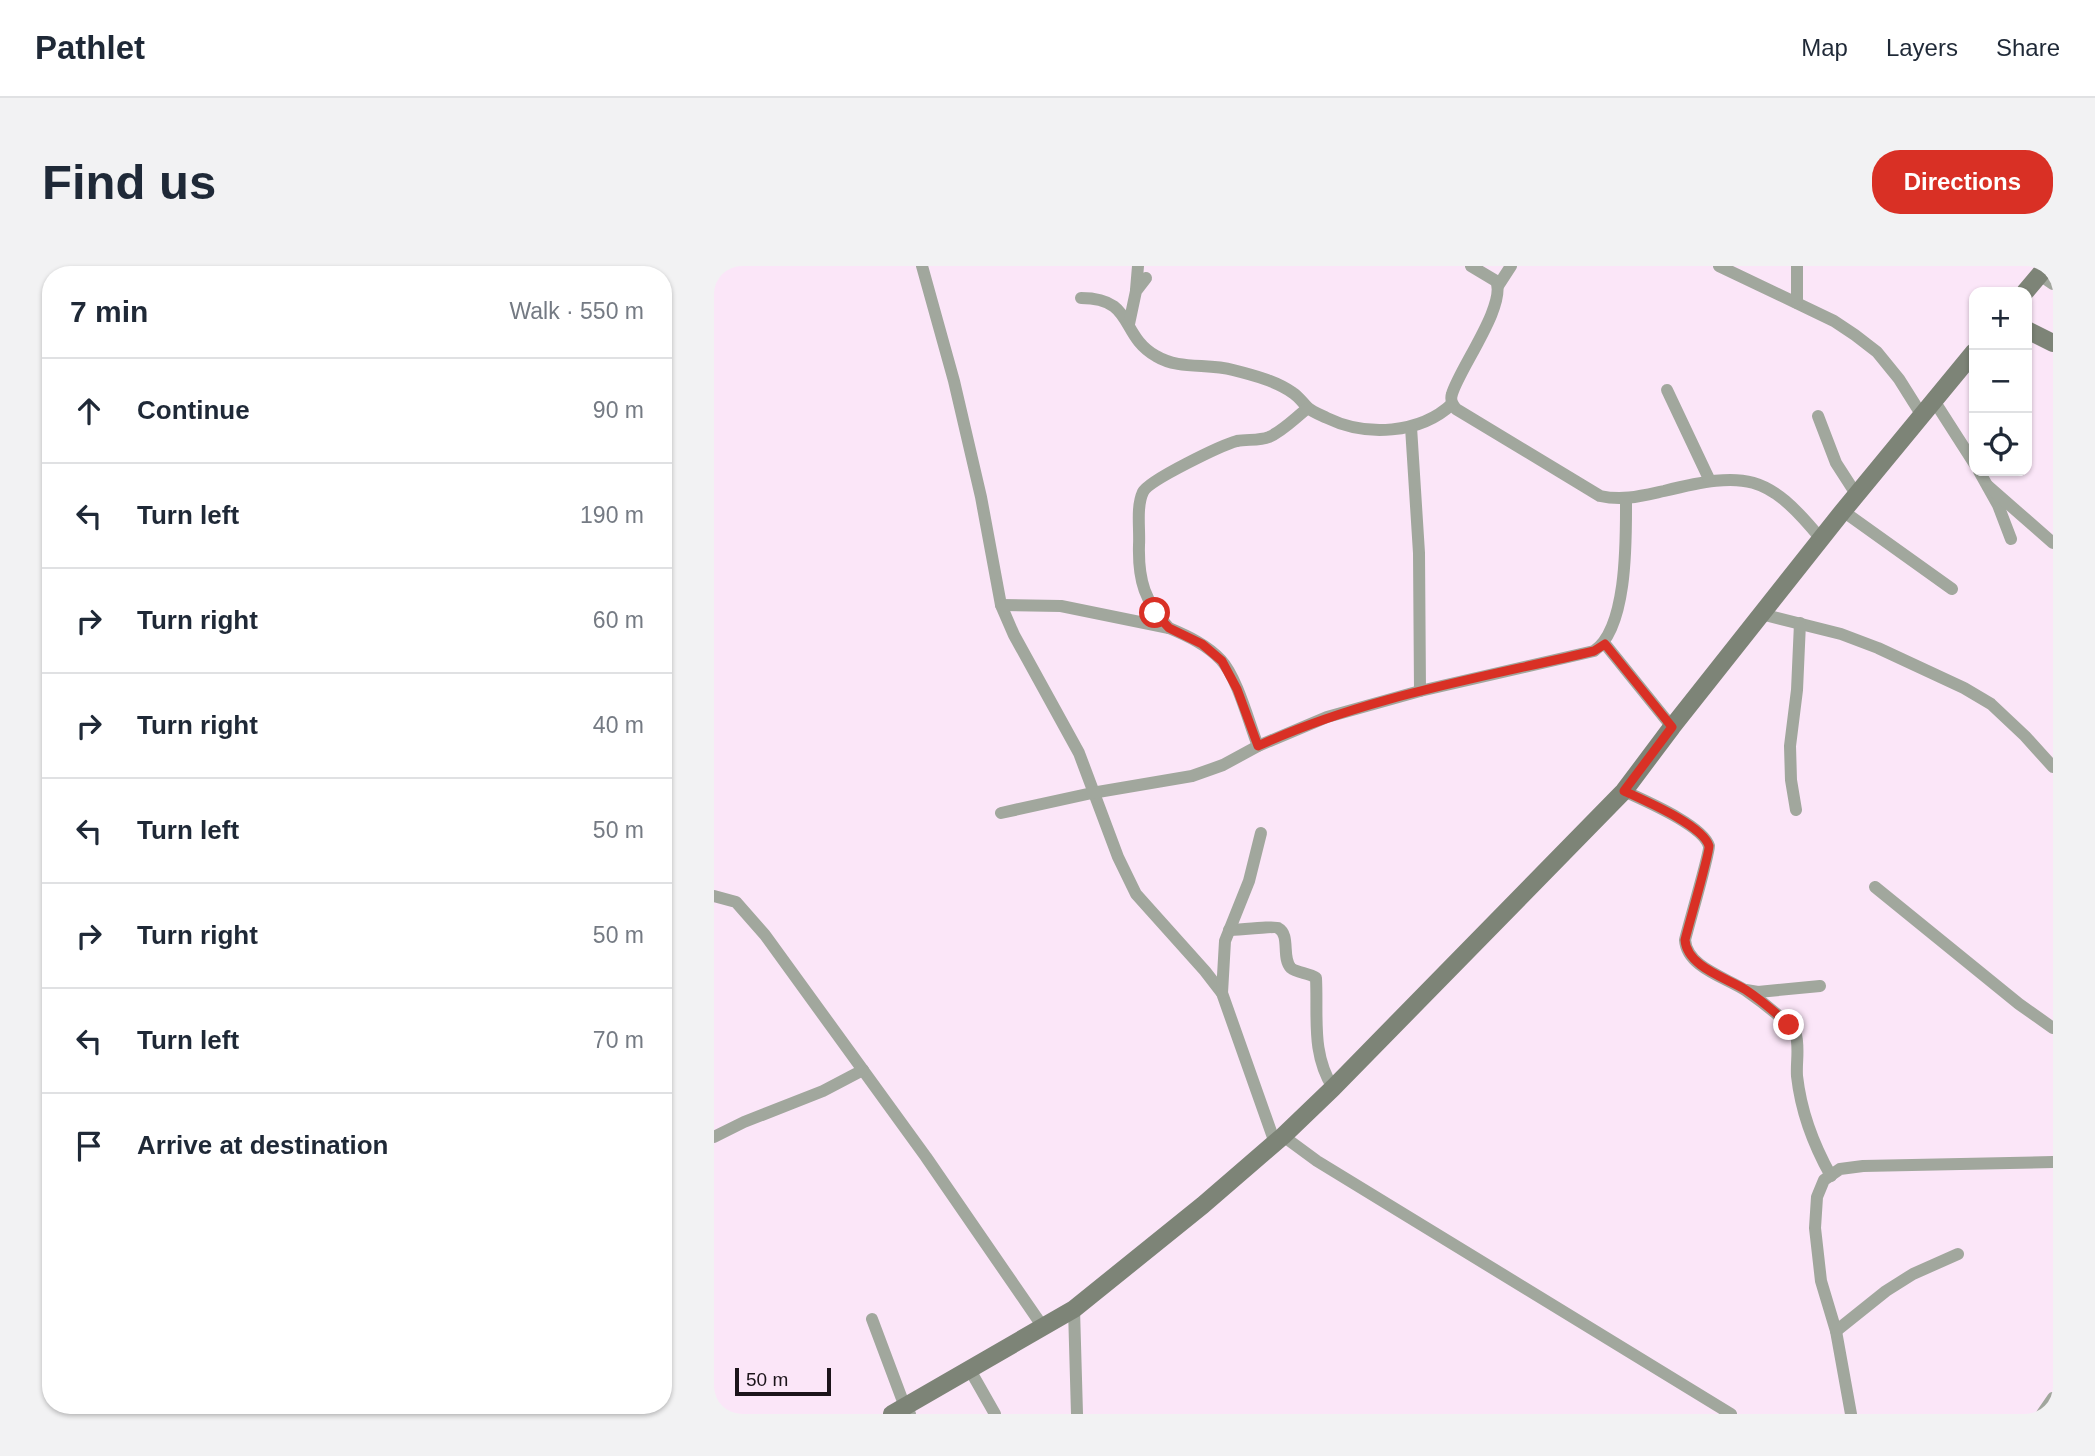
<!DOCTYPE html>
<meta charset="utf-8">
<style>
body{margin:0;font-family:Arial,sans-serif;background:#f2f2f3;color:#1f2937}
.controls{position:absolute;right:21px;top:21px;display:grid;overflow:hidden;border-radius:14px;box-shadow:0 2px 5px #0004}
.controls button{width:63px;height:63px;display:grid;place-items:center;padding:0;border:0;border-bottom:2px solid #e0e1e3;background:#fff;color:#1f2937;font:35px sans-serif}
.scale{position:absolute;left:21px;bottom:18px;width:96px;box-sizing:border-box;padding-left:7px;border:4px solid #1b141a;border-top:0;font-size:19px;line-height:24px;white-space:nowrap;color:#1b141a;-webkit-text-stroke:5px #fbe6f8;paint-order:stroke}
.stop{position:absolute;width:21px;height:21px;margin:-16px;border:5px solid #d93025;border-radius:50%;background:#fff}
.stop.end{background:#d93025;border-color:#fff;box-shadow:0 2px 7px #0008}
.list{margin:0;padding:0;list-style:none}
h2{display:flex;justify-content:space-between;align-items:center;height:91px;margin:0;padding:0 28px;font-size:30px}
h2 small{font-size:23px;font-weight:400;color:#747a83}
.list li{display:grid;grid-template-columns:46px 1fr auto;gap:21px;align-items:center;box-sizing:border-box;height:105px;padding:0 28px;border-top:2px solid #e0e1e3}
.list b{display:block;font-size:26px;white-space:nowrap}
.list em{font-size:23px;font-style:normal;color:#747a83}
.icon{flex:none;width:38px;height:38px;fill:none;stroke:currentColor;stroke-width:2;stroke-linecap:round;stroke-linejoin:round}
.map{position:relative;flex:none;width:1339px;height:1148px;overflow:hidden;border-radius:28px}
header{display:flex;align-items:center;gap:42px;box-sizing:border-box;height:98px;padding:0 35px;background:#fff;border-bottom:2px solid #e0e1e3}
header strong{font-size:33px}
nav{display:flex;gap:38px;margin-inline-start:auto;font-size:24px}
.intro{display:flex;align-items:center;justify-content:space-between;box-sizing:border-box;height:168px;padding:0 42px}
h1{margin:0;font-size:49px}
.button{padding:18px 32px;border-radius:28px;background:#d93025;color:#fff;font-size:24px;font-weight:700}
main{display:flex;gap:42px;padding:0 42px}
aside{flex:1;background:#fff;border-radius:28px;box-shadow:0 2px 5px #0004}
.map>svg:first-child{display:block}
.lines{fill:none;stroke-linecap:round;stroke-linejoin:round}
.street{stroke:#a1a79d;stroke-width:12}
.secondary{stroke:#7d8477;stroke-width:18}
.route{stroke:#d93025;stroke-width:9}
</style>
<header>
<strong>Pathlet</strong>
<nav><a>Map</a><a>Layers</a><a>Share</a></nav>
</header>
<div class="intro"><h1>Find us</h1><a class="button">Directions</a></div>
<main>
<aside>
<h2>7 min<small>Walk · 550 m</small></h2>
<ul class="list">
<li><svg class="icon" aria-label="ahead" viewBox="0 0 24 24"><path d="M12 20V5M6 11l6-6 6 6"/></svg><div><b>Continue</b></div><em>90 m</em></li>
<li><svg class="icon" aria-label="left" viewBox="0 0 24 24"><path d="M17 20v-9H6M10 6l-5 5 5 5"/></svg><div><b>Turn left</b></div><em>190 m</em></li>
<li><svg class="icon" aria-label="right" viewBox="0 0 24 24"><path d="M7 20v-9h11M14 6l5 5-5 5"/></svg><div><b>Turn right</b></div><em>60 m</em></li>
<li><svg class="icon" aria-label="right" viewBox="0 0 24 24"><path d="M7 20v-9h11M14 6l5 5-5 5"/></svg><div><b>Turn right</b></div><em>40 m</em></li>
<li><svg class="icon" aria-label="left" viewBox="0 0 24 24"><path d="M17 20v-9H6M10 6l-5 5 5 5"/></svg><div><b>Turn left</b></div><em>50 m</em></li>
<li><svg class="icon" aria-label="right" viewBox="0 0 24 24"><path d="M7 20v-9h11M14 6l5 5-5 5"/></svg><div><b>Turn right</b></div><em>50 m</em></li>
<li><svg class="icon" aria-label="left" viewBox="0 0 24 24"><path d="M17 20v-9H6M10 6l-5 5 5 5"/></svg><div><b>Turn left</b></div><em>70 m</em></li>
<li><svg class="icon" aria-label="arrive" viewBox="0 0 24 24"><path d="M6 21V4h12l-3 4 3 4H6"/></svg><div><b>Arrive at destination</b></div></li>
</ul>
</aside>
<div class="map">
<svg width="1339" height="1148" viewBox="0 0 1339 1148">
<rect width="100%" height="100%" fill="#fbe6f8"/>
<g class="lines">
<g class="street">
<path d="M 208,0 L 240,115 L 267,231 L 287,339 L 300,369 L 365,487 L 404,591 L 422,628 L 491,705 L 508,727 L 561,877"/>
<path d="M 757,0 L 782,15 C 793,39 745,103 738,128 C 736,134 738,138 742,143 L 886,230 C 909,235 927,230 950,225 C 1032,205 1053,207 1107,273"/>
<path d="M 1005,0 L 1120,55 L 1141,69 L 1163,86 L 1185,113 L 1207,148"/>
<path d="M 1326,9 L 1339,18"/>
<path d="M 784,20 L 797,0"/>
<path d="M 422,24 L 424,0"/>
<path d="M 367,32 C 421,32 405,69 442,90 C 465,104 493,97 519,104 C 539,109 562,115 579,127 C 585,131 589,137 594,142 C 599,146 607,149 613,152 C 652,171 706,168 738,138"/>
<path d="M 1083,37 L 1083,0"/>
<path d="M 415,58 L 422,25 L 432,12"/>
<path d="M 953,124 L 996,215"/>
<path d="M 1219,133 L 1260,197"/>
<path d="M 1104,150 L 1122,197 L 1142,228"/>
<path d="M 697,161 L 705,287 L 706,425"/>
<path d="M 1265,205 L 1284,239 L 1297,273"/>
<path d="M 1274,220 L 1339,277"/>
<path d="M 1129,245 L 1238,323"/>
<path d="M 287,339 L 347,340 L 455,362 C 474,370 493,379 507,394 C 523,411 535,457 544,480"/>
<path d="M 1047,348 L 1127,368 L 1164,382 L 1250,422 L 1277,438 L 1311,470 L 1339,501"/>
<path d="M 455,362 C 431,336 424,315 425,279 C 426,263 422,241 429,226 C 435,214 508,179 523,175 C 533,173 545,175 555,171 C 569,165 582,151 594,142"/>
<path d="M 891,378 L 958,461"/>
<path d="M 910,525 C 929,534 989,559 995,580 C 996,586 974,661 971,674 C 973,702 1014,712 1034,726 C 1050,737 1067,751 1081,765 C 1086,780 1082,795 1083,810 C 1087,846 1099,878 1117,910"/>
<path d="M 1082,544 L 1077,514 L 1076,480 L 1083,424 L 1086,357"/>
<path d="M 287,547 L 378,527 L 478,510 L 509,499 L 544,480 L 613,451 L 706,425 L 880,385 C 914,362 912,272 912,233"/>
<path d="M 1161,621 L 1305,738 L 1339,762"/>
<path d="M 0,630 L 22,636 L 51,669 L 212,891 L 329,1061"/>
<path d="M 515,664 C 523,664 561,660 564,662 C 577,669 567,692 577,702 C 583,707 595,707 602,712 C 604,751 597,787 619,822"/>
<path d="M 1032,724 L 1044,726 L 1106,720"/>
<path d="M 508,727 L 511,675 L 535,615 L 547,567"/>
<path d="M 569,870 L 603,895 L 1017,1148"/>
<path d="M 0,871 L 30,856 L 109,825 L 149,804"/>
<path d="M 360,1043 L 363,1148"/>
<path d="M 158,1053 L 191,1141 L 196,1148"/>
<path d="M 1122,1065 L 1172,1025 L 1199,1008 L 1244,988"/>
<path d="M 256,1104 L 281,1148"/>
<path d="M 1137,1148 L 1122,1065 L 1107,1015 L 1101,962 L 1103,931 L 1110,914 L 1126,903 L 1149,900 L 1339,896"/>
<path d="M 1328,1148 L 1339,1132"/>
</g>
<g class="secondary">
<path d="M 1311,26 L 1333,0"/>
<path d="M 1313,64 L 1339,77"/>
<path d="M 178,1148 L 360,1043 L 489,939 L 569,870 L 619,822 L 910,525 L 958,461 L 1129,245 L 1260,86"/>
</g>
</g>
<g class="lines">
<path class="route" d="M 441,347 L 455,362 L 488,378 L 508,395 L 523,423 L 544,480 C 650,431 767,412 880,385 L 891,378 L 958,461 L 910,525 C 929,534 989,559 995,580 C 996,586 974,661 971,674 C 973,701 1013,712 1032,724 C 1047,734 1062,747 1075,759"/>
</g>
</svg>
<div class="controls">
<button>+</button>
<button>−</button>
<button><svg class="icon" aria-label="locate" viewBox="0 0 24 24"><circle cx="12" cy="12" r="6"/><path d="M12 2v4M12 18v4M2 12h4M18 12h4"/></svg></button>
</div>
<div class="scale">50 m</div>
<div class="stop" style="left:441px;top:347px"></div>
<div class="stop end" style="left:1075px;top:759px"></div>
</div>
</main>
